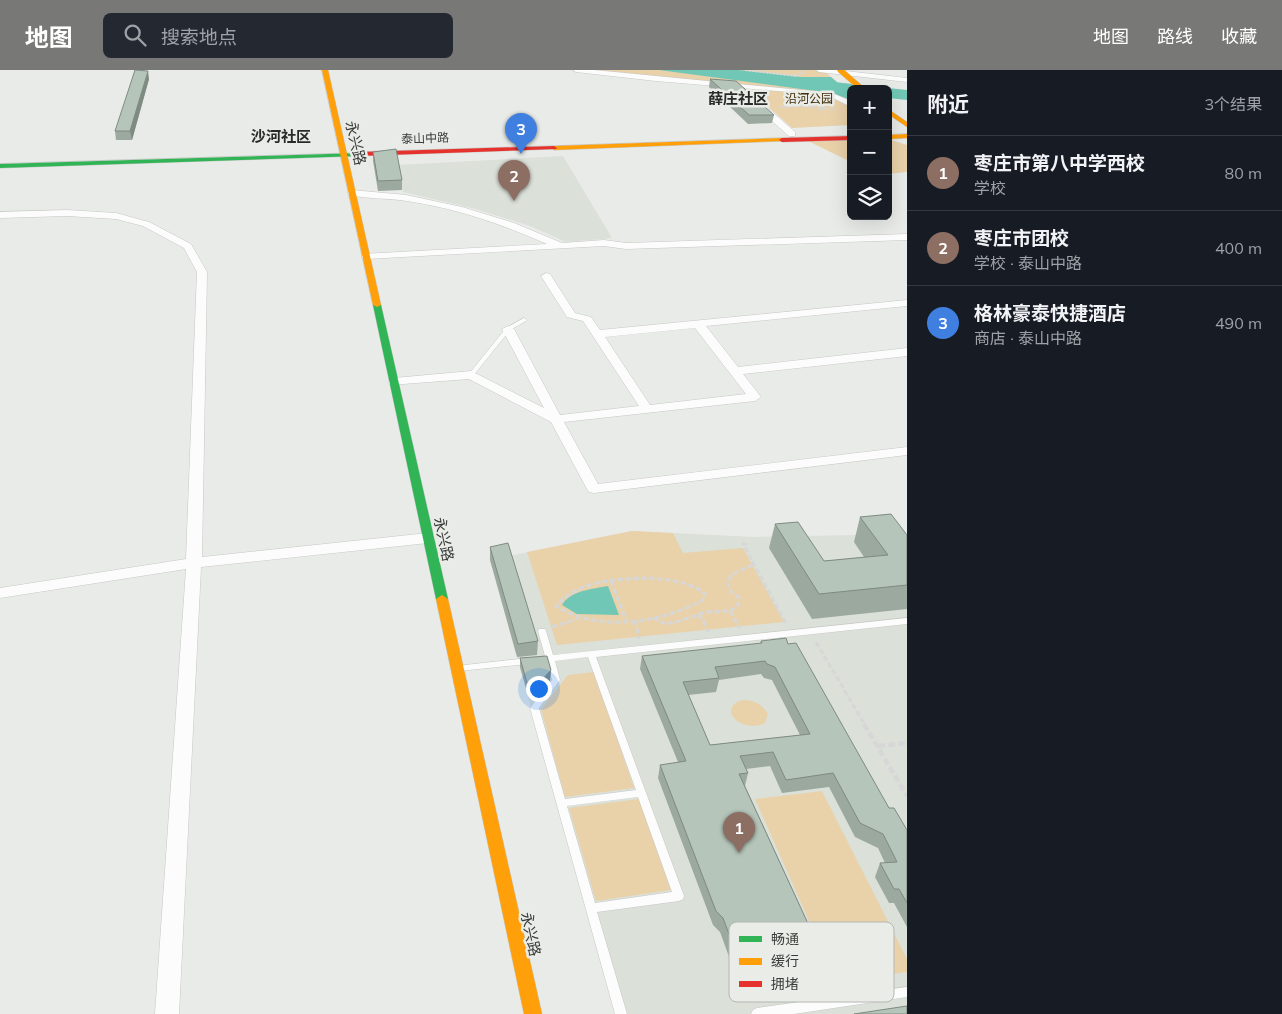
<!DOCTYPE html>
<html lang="zh">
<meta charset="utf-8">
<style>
body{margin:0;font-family:Mulish,"Noto Sans SC",sans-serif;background:#242831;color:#f1f3f6}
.controls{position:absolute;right:15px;top:15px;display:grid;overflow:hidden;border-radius:8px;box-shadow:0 5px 20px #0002}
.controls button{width:45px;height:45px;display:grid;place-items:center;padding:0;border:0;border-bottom:1px solid #363941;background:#171b24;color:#f1f3f6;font:25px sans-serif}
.you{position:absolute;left:538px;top:618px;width:18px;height:18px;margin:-12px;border:4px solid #fff;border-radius:50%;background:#1a73e8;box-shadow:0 0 0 8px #1a73e833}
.badge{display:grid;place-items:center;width:32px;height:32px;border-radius:50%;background:#787976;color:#fff;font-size:16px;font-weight:700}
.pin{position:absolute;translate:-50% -41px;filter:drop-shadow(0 1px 2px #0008)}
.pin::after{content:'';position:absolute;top:26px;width:18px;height:15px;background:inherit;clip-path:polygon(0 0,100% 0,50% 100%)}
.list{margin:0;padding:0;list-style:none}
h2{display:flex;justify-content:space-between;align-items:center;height:65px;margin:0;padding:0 20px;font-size:21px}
h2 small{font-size:16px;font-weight:400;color:#9ea1a6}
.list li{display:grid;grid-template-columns:32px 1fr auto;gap:15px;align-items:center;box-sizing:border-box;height:75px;padding:0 20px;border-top:1px solid #363941}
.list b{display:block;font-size:19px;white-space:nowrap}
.list p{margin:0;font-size:16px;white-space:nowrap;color:#9ea1a6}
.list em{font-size:16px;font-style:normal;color:#9ea1a6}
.icon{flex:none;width:28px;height:28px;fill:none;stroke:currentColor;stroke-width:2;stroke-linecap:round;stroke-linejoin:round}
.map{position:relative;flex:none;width:907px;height:944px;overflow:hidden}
header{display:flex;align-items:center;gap:30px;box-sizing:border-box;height:70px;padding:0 25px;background:#787976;color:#fff}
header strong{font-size:24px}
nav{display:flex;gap:28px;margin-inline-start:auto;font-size:18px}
.search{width:350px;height:45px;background:#242831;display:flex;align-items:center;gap:12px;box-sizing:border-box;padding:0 18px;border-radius:8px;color:#9ea1a6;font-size:19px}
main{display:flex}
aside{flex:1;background:#171b24}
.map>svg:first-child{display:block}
.built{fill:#dbe0d8}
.green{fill:#e9d1aa}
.water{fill:#71c7b6}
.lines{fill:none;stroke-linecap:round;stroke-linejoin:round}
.river{fill:#71c7b6;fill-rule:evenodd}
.lane-casing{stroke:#c6c8c5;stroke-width:1}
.street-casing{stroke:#c6c8c5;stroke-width:1}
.fast-casing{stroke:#c6c8c5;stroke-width:1}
.slow-casing{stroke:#c6c8c5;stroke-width:1}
.jam-casing{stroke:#c6c8c5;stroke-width:1}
.path-far2{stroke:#d6d7d6;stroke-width:2;stroke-dasharray:2.5 1;stroke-linecap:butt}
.path-far1{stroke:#d6d7d6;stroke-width:3;stroke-dasharray:5.5 2.5;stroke-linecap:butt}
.path{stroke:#d6d7d6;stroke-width:4.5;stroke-dasharray:7 3;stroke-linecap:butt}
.lane{fill:#fcfcfc;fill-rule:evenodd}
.street{fill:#fcfcfc;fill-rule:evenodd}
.fast{fill:#30b455;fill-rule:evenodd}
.slow{fill:#ff9f0a;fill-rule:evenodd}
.jam{fill:#e5322d;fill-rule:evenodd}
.slow-bridge-casing{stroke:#c6c8c5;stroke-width:6;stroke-linecap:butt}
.slow-bridge{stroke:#ff9f0a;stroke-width:5.5}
.wall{fill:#9ca99f;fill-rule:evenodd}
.shaded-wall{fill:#7f8a82}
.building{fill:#b5c5b9;stroke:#7f8a82;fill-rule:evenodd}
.labels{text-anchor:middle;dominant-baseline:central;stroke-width:5;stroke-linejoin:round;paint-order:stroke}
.far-park-label{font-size:12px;fill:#422d0a;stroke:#e9ece7}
.far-street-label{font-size:12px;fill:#3b3b39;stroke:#e9ece7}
.far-quarter-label{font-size:15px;font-weight:bold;fill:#2a2b28;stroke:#e9ece7}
.street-label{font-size:15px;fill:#3b3b39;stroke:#e9ece7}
.key{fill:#e9ece7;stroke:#b5b7b3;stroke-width:1}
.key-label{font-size:14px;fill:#3b3b39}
</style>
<header>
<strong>地图</strong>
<div class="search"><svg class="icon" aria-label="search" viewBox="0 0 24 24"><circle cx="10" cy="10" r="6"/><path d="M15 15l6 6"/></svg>搜索地点</div>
<nav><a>地图</a><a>路线</a><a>收藏</a></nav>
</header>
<main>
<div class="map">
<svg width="907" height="944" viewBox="0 0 907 944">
<rect width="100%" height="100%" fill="#e9ebe8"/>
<g class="built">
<path d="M 563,86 L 612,168 L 566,172 L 530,156 L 476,139 L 403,122 L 398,95 Z"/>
<path d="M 632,461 L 754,467 L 907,464 L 907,944 L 616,944 L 490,490 Z"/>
</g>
<g class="green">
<path d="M 592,0 L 823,0 L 851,24 L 851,55 L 792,58 L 744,15 Z"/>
<path d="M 888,69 L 907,75 L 907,102 L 888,104 Z"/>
<path d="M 851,70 L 851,92 L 808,71 Z"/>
<path d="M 632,461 L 673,463 L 683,483 L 743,478 L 784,552 L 557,575 L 527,482 Z"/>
<path d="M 594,602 L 634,718 L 565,727 L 541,639 L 568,605 Z"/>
<path d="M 742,630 C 754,630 762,634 768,644 L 765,653 C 744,664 715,640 742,630 Z"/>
<path d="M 822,721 L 907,889 L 907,902 L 836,912 L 755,729 Z"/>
<path d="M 639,729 L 671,820 L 596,831 L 569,738 Z"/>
</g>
<g class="water">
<path d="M 659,0 L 739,0 L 801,7 L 831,7 L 851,24 L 851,30 L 831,23 Z"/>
<path d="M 608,516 L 619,545 L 577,544 L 562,535 C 571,520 593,519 608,516 Z"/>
</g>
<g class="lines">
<g class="river">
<path d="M 800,8 L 852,14 L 857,16 L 860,19 L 851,19 L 851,24 L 795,16 L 792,13 L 795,10 Z"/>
<path d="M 888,18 L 907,20 L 907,30 L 888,28 L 888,19 L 886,19 Z"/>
</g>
<g class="lane-casing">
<g id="lane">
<path d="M 524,248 L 527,250 L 526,251 L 510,260 L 473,306 L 469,306 L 469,304 L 506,258 Z"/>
<path d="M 907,548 L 907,554 L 596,587 L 684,826 L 683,829 L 679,831 L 597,842 L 627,944 L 615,944 L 530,638 L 552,610 L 547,592 L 459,601 L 456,600 L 455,598 L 456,596 L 545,586 L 538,561 L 539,559 L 545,559 L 546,561 L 553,585 ZM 588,587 L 636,720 L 565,729 L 539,638 L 560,610 L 555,591 ZM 638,727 L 672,822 L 595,833 L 567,736 Z"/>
<path d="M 907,917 L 907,927 L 794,944 L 751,944 L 753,940 L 757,938 Z"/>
</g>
</g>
<g class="street-casing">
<g id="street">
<path d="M 573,0 L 594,0 L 832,23 L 851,31 L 851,37 L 831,27 L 802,23 L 656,11 L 576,2 Z"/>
<path d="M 816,0 L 837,0 L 907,8 L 907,12 L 819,2 Z"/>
<path d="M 755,32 L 761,32 L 795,62 L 795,66 L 789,66 L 755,36 Z"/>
<path d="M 352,120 L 406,125 L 462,137 L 514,153 L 562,173 L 604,170 L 626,173 L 907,164 L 907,170 L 626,179 L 604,176 L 366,189 L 362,188 L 362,184 L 547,174 C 502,154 455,138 407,131 C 388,128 367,129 349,125 L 348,123 Z"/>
<path d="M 67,140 L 116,143 L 149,152 L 191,174 L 207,202 L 202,487 L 428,463 L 433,465 L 435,468 L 433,471 L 428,473 L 201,497 L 179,944 L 155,944 L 186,499 L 0,528 L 0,518 L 186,489 L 197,202 L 184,178 L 143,156 L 116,149 L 67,146 L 0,148 L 0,142 Z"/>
<path d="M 546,203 L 550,204 L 575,243 L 591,247 L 600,260 L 907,230 L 907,236 L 706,256 L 738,297 L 907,278 L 907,286 L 743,304 L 761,327 L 755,331 L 564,352 L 598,414 L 907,377 L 907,385 L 594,423 L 589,422 L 587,419 L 551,352 L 469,309 L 390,315 L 388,312 L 394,308 L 471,301 L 544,338 L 502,259 L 508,256 L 514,259 L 560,345 L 639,336 L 583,251 L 567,247 L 541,206 ZM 695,258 L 746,324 L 650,335 L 605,267 Z"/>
</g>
</g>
<g class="fast-casing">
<g id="fast">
<path d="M 361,83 L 361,85 L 359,86 L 0,98 L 0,94 Z"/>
<path d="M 374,233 L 381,235 L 448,529 L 442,533 L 436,529 L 373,235 Z"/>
</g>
</g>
<g class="slow-casing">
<g id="slow">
<path d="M 322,0 L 328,0 L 381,235 L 377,237 L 373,235 Z"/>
<path d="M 888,39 L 907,52 L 907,57 L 888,44 Z"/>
<path d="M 907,64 L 907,68 L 888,69 L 888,65 Z"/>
<path d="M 782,68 L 785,70 L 784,71 L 554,80 L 551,78 L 554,76 Z"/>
<path d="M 442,525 L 448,529 L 542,944 L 524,944 L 436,529 Z"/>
</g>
</g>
<g class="jam-casing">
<g id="jam">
<path d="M 851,66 L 851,70 L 782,72 L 779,70 L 782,68 Z"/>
<path d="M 554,76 L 557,78 L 556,79 L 359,86 L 356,84 L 359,82 Z"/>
</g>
</g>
<g class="path-far2">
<path d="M 745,0 L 797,6 L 804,0"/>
<path d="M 801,32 L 806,36 L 833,39"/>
<path d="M 779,37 L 805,36"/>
<path d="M 820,38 L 820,43"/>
</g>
<g class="path-far1">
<path d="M 747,474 L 743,474 L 786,553"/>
<path d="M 649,508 C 669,510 689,511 705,524 L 703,530 C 661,553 598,563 556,536 C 579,510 616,509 649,508 Z"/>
<path d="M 611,511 L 626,550"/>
<path d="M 730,541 L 740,558"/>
<path d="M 698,545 L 703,550 L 708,562"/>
<path d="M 653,548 L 664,553 L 673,553 L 706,542 L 730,541 L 738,535 L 739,528 L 729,520 L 728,513 L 731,505 L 754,494"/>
<path d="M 635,550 L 639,569"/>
<path d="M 552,557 L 577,549"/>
<path d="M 816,572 L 865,655"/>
</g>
<g class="path">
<path d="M 864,654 L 907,726"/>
<path d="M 878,676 L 907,673"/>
</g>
<use href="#lane" class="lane"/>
<use href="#street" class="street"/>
<use href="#fast" class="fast"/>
<use href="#slow" class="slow"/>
<use href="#jam" class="jam"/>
<g class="slow-bridge-casing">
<path id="slow-bridge" d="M 840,0 L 862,19"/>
</g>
<use href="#slow-bridge" class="slow-bridge"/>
</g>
<g class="wall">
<path d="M 149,9 L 132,70 L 116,70 L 115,61 Z"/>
<path d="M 710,9 L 774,45 L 772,53 L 748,54 L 709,17 Z"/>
<path d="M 373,82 L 402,110 L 402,120 L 378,121 L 373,91 Z"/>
<path d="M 860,447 L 907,465 L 907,539 L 812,549 L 769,478 L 775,454 L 824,491 L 864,487 L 854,472 Z"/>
<path d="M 490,477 L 538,571 L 537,585 L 517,587 L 490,490 Z"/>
<path d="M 761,571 L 788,574 L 889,738 L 907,760 L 907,857 L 894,833 L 889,833 L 875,807 L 880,793 L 885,793 L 878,778 L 855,767 L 829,717 L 782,723 L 770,696 L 746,699 L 748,703 L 745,716 L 829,899 L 824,913 L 743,925 L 720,862 L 713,855 L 658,708 L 660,695 L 678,692 L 640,599 L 642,586 L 760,574 ZM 761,604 L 764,608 L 772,610 L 800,665 L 710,675 L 688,625 L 716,622 L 719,610 Z"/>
<path d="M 520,588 L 551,600 L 550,610 L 541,620 L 527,622 L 520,597 Z"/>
</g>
<g class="shaded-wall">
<path d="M 148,1 L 149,9 L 132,70 L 130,61 Z"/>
<path d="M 551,600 L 550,610 L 541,620 L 527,622 L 527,613 Z"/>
</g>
<g class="building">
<path d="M 135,0 L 148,1 L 130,61 L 115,61 Z"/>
<path d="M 710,9 L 736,11 L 774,45 L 749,45 Z"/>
<path d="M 396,79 L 402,110 L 378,111 L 373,82 Z"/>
<path d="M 891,444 L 907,465 L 907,515 L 819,524 L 775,454 L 798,452 L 824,491 L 888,485 L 860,447 Z"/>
<path d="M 508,473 L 538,571 L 518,574 L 490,477 Z"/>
<path d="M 786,568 L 788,574 L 796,573 L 889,738 L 894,738 L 907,760 L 907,833 L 899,819 L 894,819 L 880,793 L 897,792 L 883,764 L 860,753 L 833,703 L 786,710 L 773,682 L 740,686 L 748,703 L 739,704 L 829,899 L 747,912 L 723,848 L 716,841 L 660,695 L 686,691 L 642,586 L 762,573 L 761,571 ZM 765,591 L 767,594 L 775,597 L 810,664 L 710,675 L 683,612 L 719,608 L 715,597 Z"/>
<path d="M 547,586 L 551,600 L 541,611 L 527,613 L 520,588 Z"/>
<path d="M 907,936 L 907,944 L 854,944 Z"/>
</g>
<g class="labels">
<g class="far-park-label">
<text x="809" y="28">沿河公园</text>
</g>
<g class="far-street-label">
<text transform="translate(425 68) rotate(-2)">泰山中路</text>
</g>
<g class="far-quarter-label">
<text x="738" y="28">薛庄社区</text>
<text x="281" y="66">沙河社区</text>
</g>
<g class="street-label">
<text transform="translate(356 73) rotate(77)">永兴路</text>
<text transform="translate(444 469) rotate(78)">永兴路</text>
<text transform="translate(531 864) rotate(78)">永兴路</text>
</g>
</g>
<rect x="729" y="852" width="165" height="80" rx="8" class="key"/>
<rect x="739" y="866" width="23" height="6" fill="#30b455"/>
<rect x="739" y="888" width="23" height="7" fill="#ff9f0a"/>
<rect x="739" y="911" width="23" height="6" fill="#e5322d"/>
<g class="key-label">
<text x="771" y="874">畅通</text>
<text x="771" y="896">缓行</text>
<text x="771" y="919">拥堵</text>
</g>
</svg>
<div class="controls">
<button>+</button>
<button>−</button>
<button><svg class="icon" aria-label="layers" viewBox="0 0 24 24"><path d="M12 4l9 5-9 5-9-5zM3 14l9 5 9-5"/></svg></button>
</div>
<div class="you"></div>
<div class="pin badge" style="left:739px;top:783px;background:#8d6e63">1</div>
<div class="pin badge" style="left:514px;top:131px;background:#8d6e63">2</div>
<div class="pin badge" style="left:521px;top:84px;background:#3f7fe0">3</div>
</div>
<aside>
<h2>附近<small>3个结果</small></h2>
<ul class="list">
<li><span class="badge" style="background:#8d6e63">1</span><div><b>枣庄市第八中学西校</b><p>学校</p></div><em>80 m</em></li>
<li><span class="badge" style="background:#8d6e63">2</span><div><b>枣庄市团校</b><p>学校 · 泰山中路</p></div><em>400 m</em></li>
<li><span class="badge" style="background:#3f7fe0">3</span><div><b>格林豪泰快捷酒店</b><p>商店 · 泰山中路</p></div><em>490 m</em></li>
</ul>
</aside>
</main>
